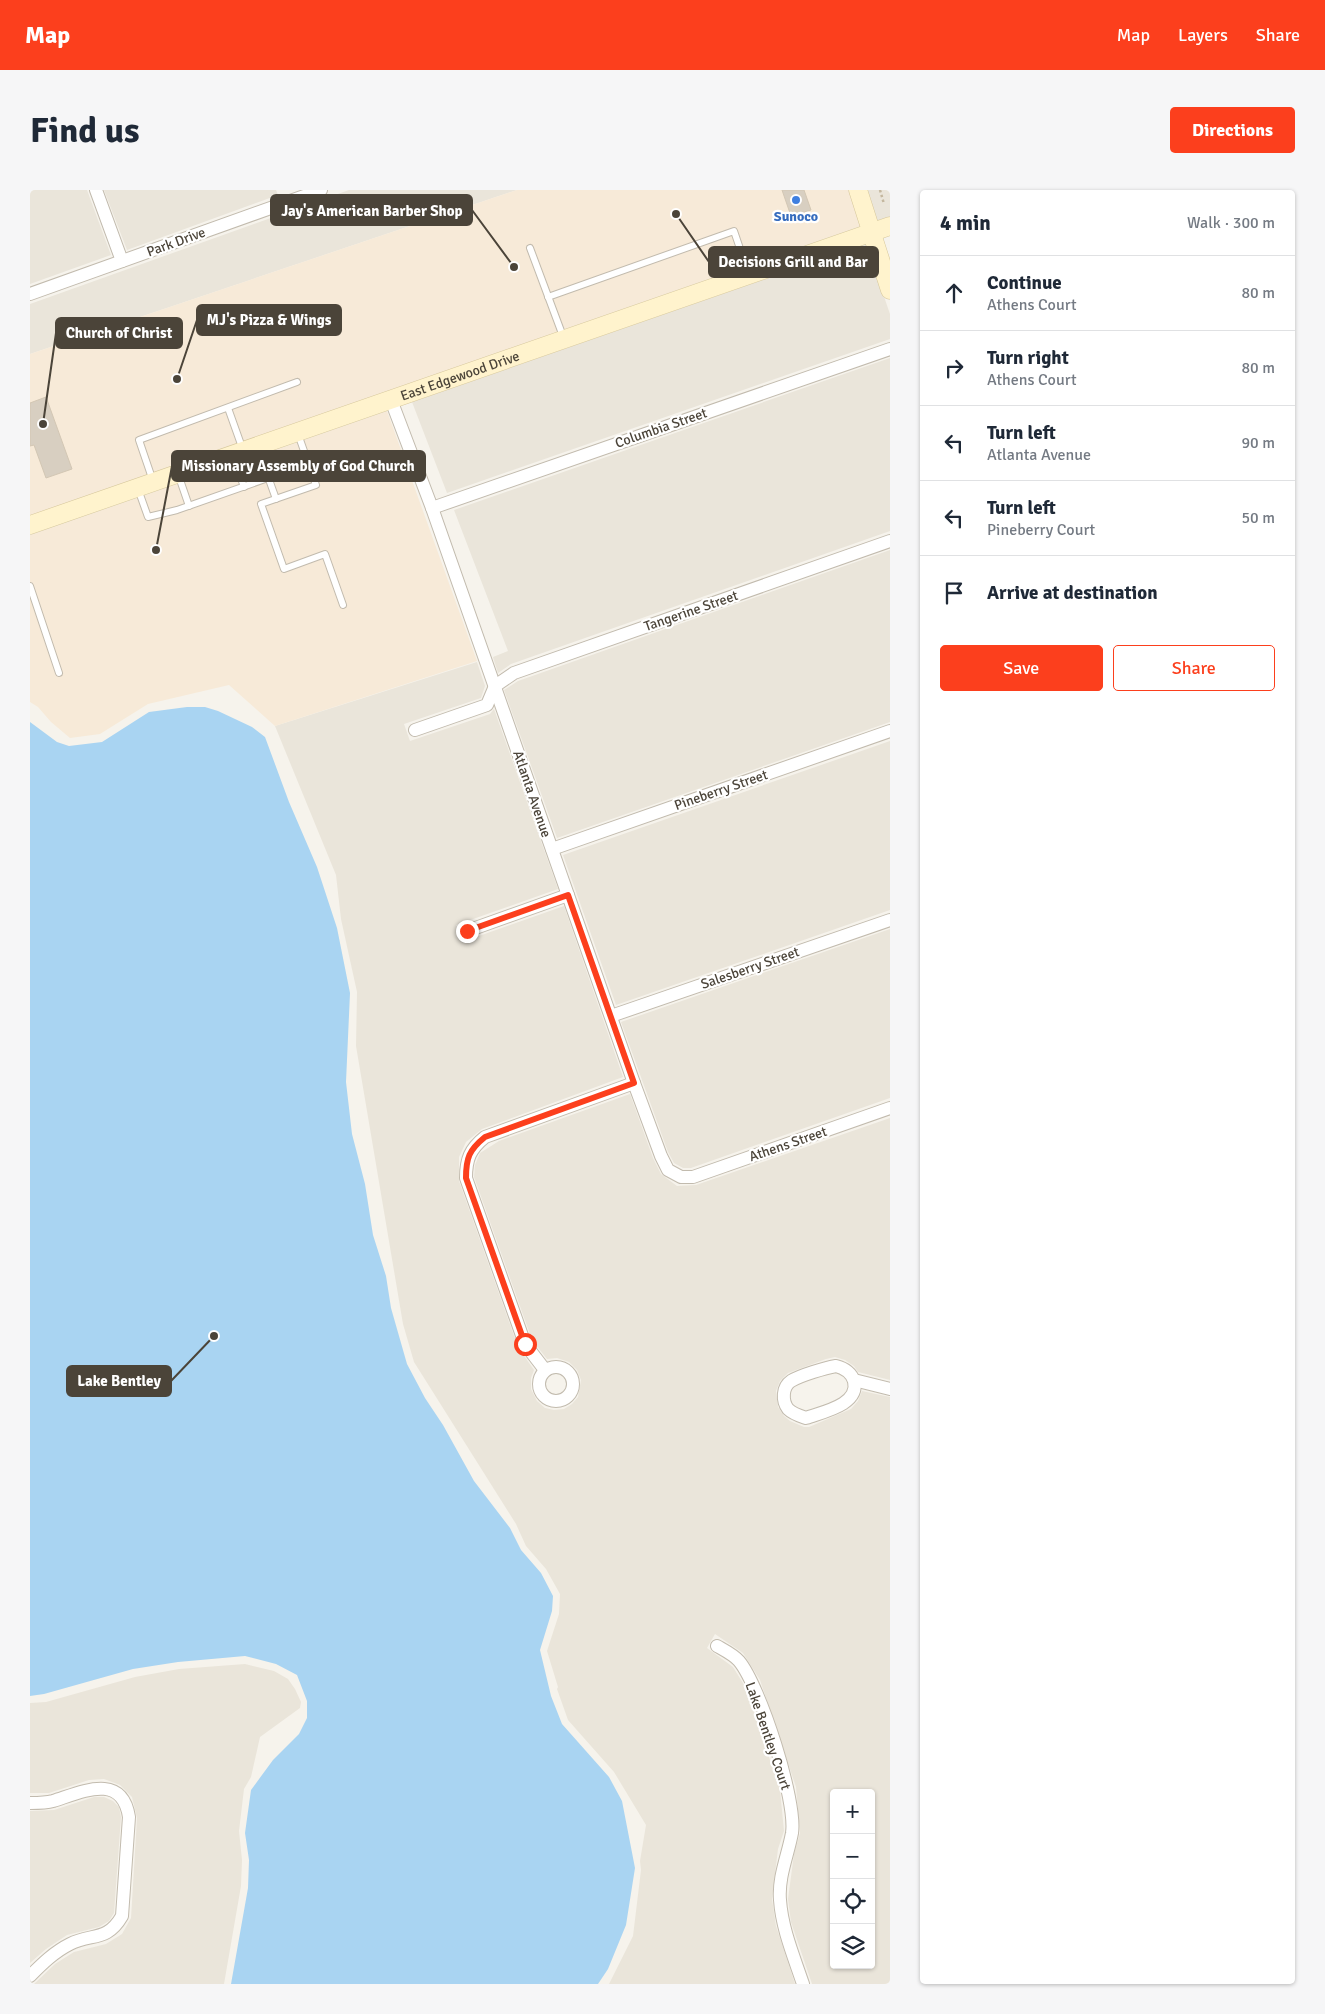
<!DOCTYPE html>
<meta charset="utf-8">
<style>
body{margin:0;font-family:Signika,sans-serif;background:#f6f6f7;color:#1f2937}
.controls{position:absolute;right:15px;bottom:15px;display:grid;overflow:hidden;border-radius:5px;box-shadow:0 1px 4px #0004}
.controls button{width:45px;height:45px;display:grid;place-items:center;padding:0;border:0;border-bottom:1px solid #e0e1e3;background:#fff;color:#1f2937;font:25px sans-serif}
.stop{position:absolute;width:15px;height:15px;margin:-11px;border:4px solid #fc3f1d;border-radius:50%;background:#fff}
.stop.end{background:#fc3f1d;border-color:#fff;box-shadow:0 1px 5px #0008}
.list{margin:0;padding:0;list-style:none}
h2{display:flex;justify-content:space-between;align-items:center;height:65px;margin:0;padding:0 20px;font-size:21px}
h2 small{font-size:16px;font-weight:400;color:#747a83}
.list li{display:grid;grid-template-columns:32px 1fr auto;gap:15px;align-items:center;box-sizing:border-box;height:75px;padding:0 20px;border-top:1px solid #e0e1e3}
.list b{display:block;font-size:19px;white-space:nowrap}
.list p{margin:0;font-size:16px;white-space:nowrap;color:#747a83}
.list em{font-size:16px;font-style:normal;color:#747a83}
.actions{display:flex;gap:10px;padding:15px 20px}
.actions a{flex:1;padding:11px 0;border:1px solid #fc3f1d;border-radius:5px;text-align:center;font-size:18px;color:#fc3f1d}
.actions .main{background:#fc3f1d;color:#fff}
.icon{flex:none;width:28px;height:28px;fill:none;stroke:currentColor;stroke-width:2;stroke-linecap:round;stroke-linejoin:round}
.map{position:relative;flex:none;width:860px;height:1794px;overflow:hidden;border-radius:5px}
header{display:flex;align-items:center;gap:30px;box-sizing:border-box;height:70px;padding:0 25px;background:#fc3f1d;color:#fff}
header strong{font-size:24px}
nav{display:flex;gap:28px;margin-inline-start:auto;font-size:18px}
.intro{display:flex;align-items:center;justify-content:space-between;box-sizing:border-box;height:120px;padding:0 30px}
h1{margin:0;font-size:35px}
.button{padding:12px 22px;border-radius:5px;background:#fc3f1d;color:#fff;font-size:18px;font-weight:700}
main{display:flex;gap:30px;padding:0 30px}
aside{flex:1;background:#fff;border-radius:5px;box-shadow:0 1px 4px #0004}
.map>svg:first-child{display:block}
.residential{fill:#eae5da;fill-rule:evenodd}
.commercial{fill:#f7ead8}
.water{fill:#a9d4f2}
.building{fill:#d8cfc1;stroke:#d3c7b4}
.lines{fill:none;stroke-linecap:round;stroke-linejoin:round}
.lane-casing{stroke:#c2bbae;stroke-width:8}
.street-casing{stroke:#c2bbae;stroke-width:14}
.secondary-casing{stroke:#d6c79b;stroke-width:19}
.path{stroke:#c4b79f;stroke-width:2.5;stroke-dasharray:2.5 2.5;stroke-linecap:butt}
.lane{stroke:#fff;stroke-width:6}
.street{stroke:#fff;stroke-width:12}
.secondary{stroke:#fff3cd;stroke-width:18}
.route{stroke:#fc3f1d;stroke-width:6}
.shop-dot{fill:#3f7fe0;stroke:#fff;stroke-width:2}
.labels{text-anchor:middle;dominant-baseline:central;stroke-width:4.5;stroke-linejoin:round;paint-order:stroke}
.shop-label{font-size:14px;font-weight:bold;fill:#366cbe;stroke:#fff}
.street-label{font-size:14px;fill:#4b4439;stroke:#fff}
.leader{fill:none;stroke:#4b4439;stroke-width:2}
.callout-dot{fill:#4b4439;stroke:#fff;stroke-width:2}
.callout{fill:#4b4439;stroke:#4b4439;stroke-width:2}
.callout-label{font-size:15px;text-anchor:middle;font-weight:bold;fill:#fff}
</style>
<header>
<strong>Map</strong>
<nav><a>Map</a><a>Layers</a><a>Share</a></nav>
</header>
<div class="intro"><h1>Find us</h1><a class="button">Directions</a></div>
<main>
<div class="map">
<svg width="860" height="1794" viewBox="0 0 860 1794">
<rect width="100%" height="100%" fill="#f6f3ec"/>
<g class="residential">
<path d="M 0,0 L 57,0 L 81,65 L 0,94 Z"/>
<path d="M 74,0 L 246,0 L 248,5 L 97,60 Z"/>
<path d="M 319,0 L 487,0 L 0,164 L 0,114 Z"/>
<path d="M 837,0 L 860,0 L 860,27 L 847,31 Z"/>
<path d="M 836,54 L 860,124 L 860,149 L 417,303 L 382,212 Z"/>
<path d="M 860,168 L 860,341 L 481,474 L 468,483 L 463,467 L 478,461 L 424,320 Z"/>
<path d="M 860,360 L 860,532 L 527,648 L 474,500 L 488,491 Z"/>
<path d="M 447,472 L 455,496 L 451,508 L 374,534 L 380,551 L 460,524 L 464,519 L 528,699 L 426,735 L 432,752 L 534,716 L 593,887 L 452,939 L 436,952 L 429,967 L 429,991 L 488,1157 L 504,1180 L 501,1188 L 501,1199 L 507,1211 L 515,1218 L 524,1220 L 534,1219 L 542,1214 L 548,1207 L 551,1190 L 547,1180 L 539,1172 L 527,1168 L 517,1169 L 502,1150 L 444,987 L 445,975 L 450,963 L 469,951 L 600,904 L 623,968 L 631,984 L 647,996 L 666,995 L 860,928 L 860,1190 L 828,1182 L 824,1176 L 815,1170 L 805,1167 L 796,1169 L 758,1183 L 750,1191 L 746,1201 L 748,1217 L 754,1226 L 760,1231 L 774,1237 L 779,1237 L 821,1219 L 828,1211 L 832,1201 L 860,1207 L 860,1794 L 782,1794 L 761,1732 L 758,1709 L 764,1664 L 770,1643 L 766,1597 L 730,1490 L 713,1463 L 685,1444 L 677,1458 L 703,1477 L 716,1498 L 750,1600 L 754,1641 L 748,1659 L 742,1709 L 746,1736 L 765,1794 L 579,1794 L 603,1746 L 611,1680 L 610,1671 L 616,1635 L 584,1582 L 538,1530 L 527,1499 L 528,1497 L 517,1461 L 529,1424 L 530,1404 L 516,1379 L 496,1356 L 486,1334 L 384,1172 L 373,1134 L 326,856 L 327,802 L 311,729 L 306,685 L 245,536 ZM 804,1603 L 841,1603 L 841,1775 L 804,1775 Z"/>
<path d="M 860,551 L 860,720 L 586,815 L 533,665 Z"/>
<path d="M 860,739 L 860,908 L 661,978 L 653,978 L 644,973 L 638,962 L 591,832 Z"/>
<path d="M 215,1474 L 244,1481 L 258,1489 L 265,1499 L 271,1512 L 270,1518 L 230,1547 L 221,1587 L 214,1599 L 209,1641 L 212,1670 L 211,1696 L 194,1794 L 4,1794 L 25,1774 L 44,1762 L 76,1754 L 92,1744 L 101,1728 L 107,1628 L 102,1607 L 90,1595 L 74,1589 L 59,1590 L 19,1603 L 0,1603 L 0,1513 L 16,1512 L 105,1487 L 149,1479 Z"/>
<path d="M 64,1607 L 74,1607 L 83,1611 L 89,1617 L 91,1627 L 84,1723 L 79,1731 L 69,1737 L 37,1745 L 16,1759 L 0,1773 L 0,1621 L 24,1620 Z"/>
</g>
<g class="commercial">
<path d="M 487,0 L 820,0 L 831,36 L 0,326 L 0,164 Z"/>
<path d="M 357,221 L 447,471 L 245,536 L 199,495 L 118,514 L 70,544 L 40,548 L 21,532 L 8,517 L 0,512 L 0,345 Z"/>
</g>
<path class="water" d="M 157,517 L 175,517 L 188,521 L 222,537 L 235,547 L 259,612 L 287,677 L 307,738 L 320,803 L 316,892 L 322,944 L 335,994 L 343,1045 L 356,1086 L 361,1118 L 377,1174 L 395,1208 L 413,1235 L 444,1291 L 480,1338 L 491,1360 L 511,1383 L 523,1406 L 522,1421 L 510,1460 L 521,1506 L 532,1534 L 579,1587 L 592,1611 L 605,1678 L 596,1735 L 578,1779 L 568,1794 L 201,1794 L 218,1698 L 219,1670 L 215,1643 L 221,1600 L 243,1570 L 269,1544 L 277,1528 L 277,1511 L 267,1485 L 246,1474 L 215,1466 L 148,1472 L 103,1479 L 14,1504 L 0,1506 L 0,532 L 27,552 L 39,556 L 72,552 L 119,522 Z"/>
<g class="building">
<path d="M 752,0 L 774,0 L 781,20 L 761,26 Z"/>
<path d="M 16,207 L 42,279 L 16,288 L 4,255 L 0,256 L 0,213 Z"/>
</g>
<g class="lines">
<g class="lane-casing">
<g id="lane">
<path d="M 500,58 L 534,149"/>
<path d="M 518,107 L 704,41 L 719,85"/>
<path d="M 198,218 L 213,260"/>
<path d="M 268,244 L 286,295 L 231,314 L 254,379 L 295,364 L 313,415"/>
<path d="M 227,256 L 246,309"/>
<path d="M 203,265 L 214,297"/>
<path d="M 148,284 L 159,316"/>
<path d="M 123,291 L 109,250 L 267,192"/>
<path d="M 108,299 L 118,327 L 147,320 L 238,288"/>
<path d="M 0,396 L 29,483"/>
</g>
</g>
<g class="street-casing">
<g id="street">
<path d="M 66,0 L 92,71"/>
<path d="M 0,104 L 291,0"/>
<path d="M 361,210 L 402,318 L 604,893 L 631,966 L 638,980 L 651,987 L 663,987 L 860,918"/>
<path d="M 402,318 L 860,159"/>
<path d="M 385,540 L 457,515 L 465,496 L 484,483 L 860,351"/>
<path d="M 522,659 L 860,541"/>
<path d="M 437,741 L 538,705"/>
<path d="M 581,826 L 860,730"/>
<path d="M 806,1176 C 814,1178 821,1182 824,1191 C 830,1215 792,1222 776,1228 C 770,1226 763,1224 758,1219 C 752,1211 752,1197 761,1191 C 771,1185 795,1178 806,1176 Z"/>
<circle cx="526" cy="1194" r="17"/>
<path d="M 515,1180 L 495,1154 L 436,988 C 436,969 440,959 455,947 L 604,893"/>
<path d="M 824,1190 L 860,1199"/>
<path d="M 687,1456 C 694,1460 704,1465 709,1471 C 730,1496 767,1611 762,1643 C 758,1665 748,1687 750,1710 C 752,1739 764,1767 773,1794"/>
<path d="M 0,1613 C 8,1613 16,1613 23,1611 C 52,1602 92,1582 99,1627 L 92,1726 C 77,1752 62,1743 40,1754 C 24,1762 12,1774 0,1786"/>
</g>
</g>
<g class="secondary-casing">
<g id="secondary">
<path d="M 828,0 L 860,100"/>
<path id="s1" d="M 0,335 L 860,36"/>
</g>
</g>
<path class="path" d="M 850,0 L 854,14"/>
<use href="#lane" class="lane"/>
<use href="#street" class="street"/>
<use href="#secondary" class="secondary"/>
</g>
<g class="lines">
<path class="route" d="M 437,741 L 538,705 L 604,893 L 455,947 C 439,960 436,968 436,988 L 495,1154"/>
</g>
<circle class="shop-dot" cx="766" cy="10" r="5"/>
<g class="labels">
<g class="shop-label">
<text x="766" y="26">Sunoco</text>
</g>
<g class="street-label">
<text transform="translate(146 52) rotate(-20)">Park Drive</text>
<text stroke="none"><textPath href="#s1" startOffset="455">East Edgewood Drive</textPath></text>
<text transform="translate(631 238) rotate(-19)">Columbia Street</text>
<text transform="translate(661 421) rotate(-19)">Tangerine Street</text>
<text transform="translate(691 600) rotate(-19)">Pineberry Street</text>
<text transform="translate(502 604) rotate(71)">Atlanta Avenue</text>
<text transform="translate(720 778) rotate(-19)">Salesberry Street</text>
<text transform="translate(758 954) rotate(-19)">Athens Street</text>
<text transform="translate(738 1546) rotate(71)">Lake Bentley Court</text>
</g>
</g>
<path class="leader" d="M484 77L442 20M646 24L679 72M147 189L167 130M13 234L26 143M126 360L142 276M184 1146L141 1191"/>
<g class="callout-dot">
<circle cx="484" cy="77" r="5"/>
<circle cx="646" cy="24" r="5"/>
<circle cx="147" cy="189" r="5"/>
<circle cx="13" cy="234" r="5"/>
<circle cx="126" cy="360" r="5"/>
<circle cx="184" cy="1146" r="5"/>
</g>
<g class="callout">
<rect x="241" y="5" width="201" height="30" rx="5"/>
<rect x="679" y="57" width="169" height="30" rx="5"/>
<rect x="167" y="115" width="144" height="30" rx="5"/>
<rect x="26" y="128" width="126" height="30" rx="5"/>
<rect x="142" y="261" width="253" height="30" rx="5"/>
<rect x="37" y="1176" width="104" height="30" rx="5"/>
</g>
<g class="callout-label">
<text x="342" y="26">Jay's American Barber Shop</text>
<text x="763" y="77">Decisions Grill and Bar</text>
<text x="239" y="135">MJ's Pizza &amp; Wings</text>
<text x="89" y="148">Church of Christ</text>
<text x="268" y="281">Missionary Assembly of God Church</text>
<text x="89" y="1196">Lake Bentley</text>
</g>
</svg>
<div class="controls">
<button>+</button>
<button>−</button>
<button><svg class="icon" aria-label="locate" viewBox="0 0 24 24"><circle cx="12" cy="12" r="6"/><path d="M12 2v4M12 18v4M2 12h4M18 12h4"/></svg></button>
<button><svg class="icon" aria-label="layers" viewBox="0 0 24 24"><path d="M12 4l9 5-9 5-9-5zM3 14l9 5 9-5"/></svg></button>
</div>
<div class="stop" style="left:495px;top:1154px"></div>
<div class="stop end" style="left:437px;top:741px"></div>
</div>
<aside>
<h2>4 min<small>Walk · 300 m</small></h2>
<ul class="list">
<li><svg class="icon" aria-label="ahead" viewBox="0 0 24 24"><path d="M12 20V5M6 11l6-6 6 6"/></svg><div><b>Continue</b><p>Athens Court</p></div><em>80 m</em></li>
<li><svg class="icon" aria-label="right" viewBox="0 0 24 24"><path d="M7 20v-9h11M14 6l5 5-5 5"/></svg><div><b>Turn right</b><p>Athens Court</p></div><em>80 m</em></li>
<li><svg class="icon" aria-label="left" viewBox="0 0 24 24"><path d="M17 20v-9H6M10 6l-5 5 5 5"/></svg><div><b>Turn left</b><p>Atlanta Avenue</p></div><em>90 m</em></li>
<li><svg class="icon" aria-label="left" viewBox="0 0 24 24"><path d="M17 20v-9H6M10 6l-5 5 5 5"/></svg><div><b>Turn left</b><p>Pineberry Court</p></div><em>50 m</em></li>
<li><svg class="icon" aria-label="arrive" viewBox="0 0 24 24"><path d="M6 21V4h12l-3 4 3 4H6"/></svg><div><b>Arrive at destination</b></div></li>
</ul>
<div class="actions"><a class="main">Save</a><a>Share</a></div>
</aside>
</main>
